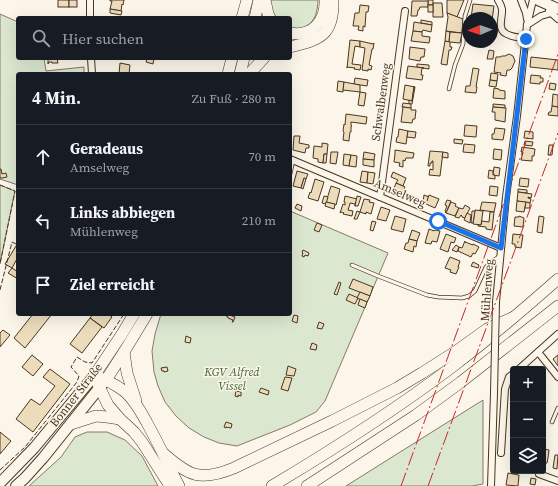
<!DOCTYPE html>
<html lang="de">
<meta charset="utf-8">
<style>
body{margin:0;font-family:"Source Serif 4",serif;background:#20242c;color:#f1f3f6}
.controls{position:absolute;right:12px;bottom:12px;display:grid;overflow:hidden;border-radius:4px;box-shadow:0 4px 16px #0002}
.controls button{width:36px;height:36px;display:grid;place-items:center;padding:0;border:0;border-bottom:1px solid #363941;background:#171b24;color:#f1f3f6;font:20px sans-serif}
.compass{position:absolute;left:462px;top:12px;width:36px;height:36px;border-radius:50%;background:#171b24;box-shadow:0 4px 16px #0002;rotate:268deg}
.stop{position:absolute;width:12px;height:12px;margin:-9px;border:3px solid #1a73e8;border-radius:50%;background:#fff}
.stop.end{background:#1a73e8;border-color:#fff;box-shadow:0 1px 4px #0008}
.list{margin:0;padding:0;list-style:none}
h2{display:flex;justify-content:space-between;align-items:center;height:52px;margin:0;padding:0 16px;font-size:17px}
h2 small{font-size:13px;font-weight:400;color:#9ea1a6}
.list li{display:grid;grid-template-columns:26px 1fr auto;gap:12px;align-items:center;box-sizing:border-box;height:64px;padding:0 16px;border-top:1px solid #363941}
.list b{display:block;font-size:15px;white-space:nowrap}
.list p{margin:0;font-size:13px;white-space:nowrap;color:#9ea1a6}
.list em{font-size:13px;font-style:normal;color:#9ea1a6}
.icon{flex:none;width:22px;height:22px;fill:none;stroke:currentColor;stroke-width:2;stroke-linecap:round;stroke-linejoin:round}
.map{position:relative;flex:none;width:558px;height:486px;overflow:hidden}
.search{position:absolute;background:#171b24;box-shadow:0 4px 16px #0002;left:16px;top:16px;width:276px;height:44px;display:flex;align-items:center;gap:10px;box-sizing:border-box;padding:0 14px;border-radius:4px;color:#9ea1a6;font-size:15px}
.panel{position:absolute;background:#171b24;box-shadow:0 4px 16px #0002;left:16px;top:72px;width:276px;height:244px;border-radius:4px}
.map>svg:first-child{display:block}
.green{fill:#dce7d0;stroke:#887966}
.building{fill:#ecdcbc;stroke:#4a3520}
.lines{fill:none;stroke-linecap:round;stroke-linejoin:round}
.lane-casing{stroke:#4a3520;stroke-width:4.5}
.street-casing{stroke:#4a3520;stroke-width:8}
.primary-casing{stroke:#4a3520;stroke-width:12}
.highway-casing{stroke:#4a3520;stroke-width:12}
.lane{stroke:#fbf6e9;stroke-width:3}
.street{stroke:#fbf6e9;stroke-width:6}
.primary{stroke:#fbf6e9;stroke-width:10}
.highway{stroke:#fbf6e9;stroke-width:11}
.street-bridge-casing{stroke:#4a3520;stroke-width:8;stroke-linecap:butt}
.street-bridge{stroke:#fbf6e9;stroke-width:6}
.fence{stroke:#4a3520;stroke-width:1;stroke-dasharray:5 2;stroke-linecap:butt}
.power{stroke:#c62828;stroke-width:1;stroke-dasharray:14 3 2 3;stroke-linecap:butt}
.route{stroke:#1a73e8;stroke-width:5}
.labels{text-anchor:middle;dominant-baseline:central;stroke-width:3;stroke-linejoin:round;paint-order:stroke}
.street-label{font-size:12px;fill:#4a3520;stroke:#fbf6e9}
.park-label{font-size:12px;font-style:italic;fill:#436837;stroke:#fbf6e9}
</style>
<div class="map">
<svg width="558" height="486" viewBox="0 0 558 486">
<rect width="100%" height="100%" fill="#fbf6e9"/>
<g class="green">
<path d="M 269,0 L 318,0 C 317,20 311,29 290,29 L 290,18 L 274,18 Z"/>
<path d="M 0,14 L 18,22 L 18,58 L 44,58 L 46,71 L 84,67 L 84,74 L 18,74 L 18,185 L 0,179 Z"/>
<path d="M 0,185 L 15,191 L 0,264 Z"/>
<path d="M 290,211 L 388,253 L 325,401 L 316,412 L 290,425 L 237,446 L 219,443 L 204,437 L 189,428 L 176,416 L 165,402 L 158,386 L 154,372 L 152,351 L 155,334 L 161,314 L 290,314 Z"/>
<path d="M 483,400 L 483,484 L 472,486 L 346,486 Z"/>
<path d="M 87,432 L 107,432 L 125,440 L 142,456 L 158,486 L 29,486 L 61,457 L 75,437 Z"/>
</g>
<g class="building">
<rect x="58" y="0" width="11" height="7"/>
<rect x="69" y="0" width="8" height="7"/>
<path d="M 110,0 L 124,0 L 123,5 L 122,4 L 121,11 L 110,9 L 112,1 L 110,1 Z"/>
<rect x="428" y="0" width="5" height="5"/>
<path d="M 447,0 L 464,0 L 457,17 L 447,13 Z"/>
<path d="M 412,1 L 428,1 L 428,7 L 420,7 L 419,10 L 418,10 L 417,16 L 411,16 Z"/>
<path d="M 433,3 L 442,3 L 443,17 L 433,17 Z"/>
<path d="M 473,4 L 494,6 L 492,20 L 492,18 L 471,18 Z"/>
<path d="M 360,5 L 369,6 L 368,12 L 366,12 L 365,27 L 363,26 L 363,31 L 358,30 L 359,26 L 353,26 L 355,13 L 359,13 Z"/>
<rect x="428" y="5" width="5" height="7"/>
<path d="M 110,9 L 122,11 L 121,15 L 110,13 Z"/>
<path d="M 447,13 L 463,19 L 462,33 L 446,31 L 448,17 Z"/>
<path d="M 421,20 L 432,22 L 432,25 L 421,23 Z"/>
<path d="M 414,22 L 432,25 L 431,32 L 423,30 L 422,32 L 413,31 Z"/>
<path d="M 413,31 L 422,32 L 422,36 L 430,37 L 429,43 L 411,41 Z"/>
<path d="M 446,31 L 450,32 L 449,42 L 445,41 Z"/>
<path d="M 450,32 L 462,33 L 460,43 L 449,42 Z"/>
<path d="M 350,40 L 360,41 L 360,47 L 355,46 L 352,64 L 361,65 L 360,70 L 354,69 L 355,68 L 347,67 L 347,68 Z"/>
<path d="M 360,41 L 373,44 L 374,43 L 373,49 L 372,49 L 369,65 L 372,66 L 371,70 L 368,69 L 368,71 L 362,70 L 365,48 L 360,47 Z"/>
<path d="M 445,41 L 450,42 L 450,47 L 452,47 L 451,50 L 449,50 L 447,65 L 441,64 Z"/>
<path d="M 410,47 L 425,49 L 424,57 L 421,57 L 420,61 L 409,59 Z"/>
<path d="M 489,50 L 494,51 L 493,59 L 487,59 Z"/>
<path d="M 509,54 L 513,56 L 515,61 L 512,68 L 510,70 L 507,70 L 506,76 L 500,75 L 501,73 L 494,72 L 496,57 L 500,57 L 502,56 L 505,56 Z"/>
<path d="M 531,57 L 558,60 L 558,70 L 530,67 Z"/>
<path d="M 48,58 L 57,58 L 58,63 L 52,63 L 52,62 L 49,62 L 48,64 Z"/>
<path d="M 147,58 L 154,58 L 153,64 L 146,62 Z"/>
<path d="M 120,63 L 130,65 L 129,74 L 119,74 Z"/>
<path d="M 417,64 L 429,65 L 429,69 L 417,67 Z"/>
<path d="M 408,66 L 424,68 L 422,68 L 421,75 L 423,75 L 422,80 L 406,78 Z"/>
<path d="M 473,68 L 479,69 L 476,87 L 477,87 L 476,93 L 465,92 L 466,86 L 470,86 Z"/>
<path d="M 491,73 L 498,74 L 497,81 L 490,80 Z"/>
<path d="M 531,75 L 541,76 L 540,78 L 543,78 L 543,82 L 540,82 L 540,84 L 530,83 Z"/>
<path d="M 355,78 L 368,80 L 367,86 L 354,84 Z"/>
<path d="M 490,80 L 497,81 L 496,87 L 489,86 Z"/>
<path d="M 338,81 L 344,82 L 343,92 L 337,91 Z"/>
<path d="M 344,82 L 360,85 L 360,92 L 343,90 Z"/>
<path d="M 550,83 L 556,84 L 555,90 L 549,89 Z"/>
<path d="M 405,85 L 415,87 L 414,87 L 412,101 L 403,99 Z"/>
<path d="M 414,87 L 415,87 L 412,104 L 409,104 L 409,100 L 412,101 Z"/>
<path d="M 494,88 L 499,89 L 499,90 L 505,91 L 505,99 L 493,98 Z"/>
<path d="M 360,92 L 366,93 L 364,106 L 358,105 Z"/>
<path d="M 553,94 L 558,95 L 558,107 L 552,106 Z"/>
<path d="M 403,103 L 411,104 L 411,108 L 402,107 Z"/>
<path d="M 493,104 L 505,105 L 505,108 L 493,107 Z"/>
<path d="M 552,106 L 558,107 L 558,116 L 548,115 L 549,112 L 551,112 Z"/>
<path d="M 403,107 L 411,108 L 411,110 L 416,110 L 415,119 L 413,119 L 412,123 L 401,122 Z"/>
<path d="M 493,107 L 506,108 L 505,122 L 495,120 L 495,112 L 492,112 Z"/>
<path d="M 346,114 L 367,117 L 366,124 L 351,122 L 351,125 L 352,126 L 351,126 L 351,132 L 350,132 L 349,140 L 349,141 L 343,140 L 344,132 L 343,131 L 344,124 L 345,125 Z"/>
<path d="M 465,125 L 477,126 L 476,137 L 464,136 Z"/>
<path d="M 495,128 L 505,129 L 503,140 L 492,139 L 492,134 L 494,134 Z"/>
<path d="M 399,129 L 408,131 L 406,144 L 396,142 L 397,137 L 398,137 Z"/>
<path d="M 408,131 L 416,132 L 415,138 L 407,137 Z"/>
<path d="M 525,131 L 533,132 L 533,139 L 524,138 Z"/>
<path d="M 294,136 L 300,136 L 299,143 L 309,145 L 309,148 L 306,148 L 305,153 L 293,150 Z"/>
<path d="M 454,139 L 463,140 L 462,144 L 454,143 Z"/>
<path d="M 525,141 L 533,142 L 532,146 L 524,145 Z"/>
<path d="M 322,143 L 328,144 L 327,154 L 324,154 L 323,163 L 318,162 L 318,159 L 313,158 L 314,146 L 322,147 Z"/>
<path d="M 464,144 L 475,145 L 474,153 L 463,152 Z"/>
<path d="M 549,145 L 553,145 L 552,155 L 548,155 Z"/>
<path d="M 522,147 L 535,149 L 534,156 L 532,156 L 532,161 L 521,160 L 523,152 L 521,152 Z"/>
<path d="M 494,149 L 502,150 L 501,160 L 493,159 Z"/>
<path d="M 395,150 L 414,153 L 413,158 L 406,158 L 405,161 L 403,160 L 403,167 L 399,166 L 400,163 L 394,162 L 395,154 Z"/>
<path d="M 430,151 L 443,152 L 440,176 L 429,175 L 430,169 L 433,170 L 433,161 L 432,161 L 432,163 L 430,163 L 430,166 L 428,166 Z"/>
<path d="M 331,152 L 338,152 L 336,164 L 330,163 Z"/>
<path d="M 364,152 L 375,154 L 374,160 L 363,159 Z"/>
<path d="M 443,152 L 448,153 L 448,158 L 442,157 Z"/>
<path d="M 324,154 L 327,154 L 326,163 L 323,163 Z"/>
<path d="M 344,154 L 351,155 L 349,166 L 343,165 Z"/>
<path d="M 351,155 L 357,156 L 356,167 L 349,166 Z"/>
<path d="M 363,159 L 374,160 L 374,167 L 363,165 Z"/>
<path d="M 494,167 L 500,168 L 499,176 L 493,175 Z"/>
<path d="M 0,169 L 1,169 L 2,174 L 6,173 L 7,177 L 2,178 L 0,178 Z"/>
<path d="M 489,170 L 493,171 L 493,175 L 495,175 L 495,179 L 488,178 Z"/>
<path d="M 297,171 L 308,174 L 306,179 L 304,178 L 301,188 L 293,186 Z"/>
<path d="M 362,171 L 368,172 L 367,183 L 360,182 Z"/>
<path d="M 368,172 L 375,173 L 373,184 L 367,183 Z"/>
<path d="M 393,172 L 406,178 L 403,186 L 396,183 L 398,180 L 391,177 Z"/>
<path d="M 304,178 L 306,179 L 303,189 L 301,188 Z"/>
<path d="M 520,178 L 529,179 L 528,187 L 519,186 Z"/>
<path d="M 315,179 L 324,182 L 318,201 L 308,198 L 310,192 L 311,193 Z"/>
<path d="M 396,183 L 405,187 L 401,195 L 393,191 Z"/>
<path d="M 331,186 L 340,189 L 336,205 L 326,202 Z"/>
<path d="M 490,186 L 498,187 L 497,196 L 489,195 Z"/>
<path d="M 518,189 L 527,190 L 527,193 L 518,192 Z"/>
<path d="M 518,192 L 532,194 L 531,198 L 528,197 L 528,198 L 531,199 L 530,203 L 517,201 Z"/>
<path d="M 424,195 L 429,197 L 426,203 L 423,202 Z"/>
<path d="M 429,195 L 439,199 L 435,208 L 426,204 Z"/>
<path d="M 324,196 L 328,197 L 326,204 L 322,203 Z"/>
<path d="M 345,196 L 357,199 L 355,206 L 355,204 L 350,203 L 350,204 L 348,210 L 353,211 L 352,216 L 343,214 L 344,213 L 341,212 L 340,213 L 343,204 L 345,205 L 345,202 L 344,202 Z"/>
<path d="M 357,196 L 361,197 L 358,206 L 355,206 Z"/>
<path d="M 364,199 L 370,200 L 369,202 L 374,203 L 371,214 L 366,212 L 366,214 L 360,212 Z"/>
<path d="M 447,200 L 451,201 L 446,213 L 445,211 L 447,206 L 445,205 Z"/>
<path d="M 517,201 L 526,202 L 524,212 L 516,211 Z"/>
<path d="M 326,202 L 335,204 L 334,209 L 325,206 Z"/>
<path d="M 451,202 L 456,204 L 455,206 L 459,208 L 455,216 L 446,213 Z"/>
<path d="M 482,202 L 496,203 L 494,212 L 480,210 Z"/>
<path d="M 526,202 L 530,203 L 530,208 L 525,208 Z"/>
<path d="M 297,204 L 302,206 L 301,211 L 295,208 Z"/>
<path d="M 465,205 L 470,208 L 465,218 L 462,217 L 462,216 L 461,215 L 459,218 L 455,217 L 459,208 L 463,209 Z"/>
<path d="M 381,207 L 390,210 L 386,221 L 377,219 Z"/>
<path d="M 475,210 L 483,211 L 481,225 L 473,224 Z"/>
<path d="M 357,211 L 360,212 L 357,219 L 354,219 Z"/>
<path d="M 472,211 L 475,211 L 473,223 L 471,223 Z"/>
<path d="M 490,212 L 494,212 L 492,230 L 486,229 L 486,227 L 478,226 L 478,225 L 481,225 L 482,221 L 489,222 Z"/>
<path d="M 467,213 L 471,215 L 470,223 L 464,220 Z"/>
<path d="M 395,216 L 406,219 L 403,232 L 391,229 Z"/>
<path d="M 519,216 L 524,218 L 523,227 L 514,226 L 515,217 L 519,217 Z"/>
<path d="M 539,216 L 544,217 L 542,233 L 537,232 Z"/>
<path d="M 372,221 L 376,222 L 373,231 L 370,230 Z"/>
<path d="M 317,223 L 322,225 L 319,232 L 314,230 Z"/>
<path d="M 429,229 L 434,231 L 435,230 L 440,231 L 437,242 L 432,241 L 431,244 L 425,243 Z"/>
<path d="M 412,230 L 420,233 L 417,241 L 409,239 Z"/>
<path d="M 446,234 L 456,238 L 454,243 L 451,242 L 448,252 L 440,249 Z"/>
<path d="M 513,234 L 523,235 L 521,248 L 515,247 L 515,244 L 512,244 Z"/>
<path d="M 409,239 L 417,241 L 416,247 L 414,246 L 413,252 L 404,249 L 406,243 L 408,243 Z"/>
<path d="M 465,241 L 465,242 L 473,245 L 473,244 L 479,247 L 475,254 L 473,253 L 471,257 L 458,251 L 459,247 L 462,248 Z"/>
<path d="M 456,245 L 459,247 L 457,252 L 452,250 Z"/>
<path d="M 16,246 L 18,247 L 18,257 L 12,268 L 18,272 L 18,279 L 8,273 L 12,268 L 5,264 Z"/>
<path d="M 303,250 L 309,253 L 308,256 L 305,255 L 304,257 L 302,256 L 303,253 L 302,252 Z"/>
<path d="M 450,257 L 460,261 L 458,267 L 459,267 L 456,274 L 450,272 L 451,270 L 445,268 Z"/>
<path d="M 473,262 L 479,265 L 478,268 L 471,266 Z"/>
<path d="M 353,279 L 373,287 L 370,296 L 349,288 Z"/>
<path d="M 339,282 L 341,283 L 337,295 L 334,294 Z"/>
<path d="M 360,292 L 370,296 L 367,302 L 357,298 Z"/>
<path d="M 349,294 L 358,298 L 355,304 L 346,300 Z"/>
<path d="M 360,299 L 367,302 L 365,308 L 358,305 Z"/>
<path d="M 33,314 L 52,314 L 25,348 L 14,338 Z"/>
<path d="M 93,314 L 108,314 L 112,317 L 104,328 L 90,318 Z"/>
<path d="M 227,314 L 235,317 L 233,322 L 232,322 L 233,320 L 228,318 L 228,317 L 226,316 Z"/>
<path d="M 294,315 L 298,316 L 297,323 L 292,321 Z"/>
<path d="M 90,318 L 102,327 L 82,353 L 70,344 Z"/>
<path d="M 319,322 L 324,324 L 322,329 L 317,328 Z"/>
<path d="M 3,330 L 10,335 L 0,347 L 0,333 Z"/>
<path d="M 186,336 L 191,338 L 190,343 L 185,342 Z"/>
<path d="M 312,343 L 317,345 L 316,350 L 310,349 Z"/>
<path d="M 32,355 L 43,364 L 33,376 L 22,367 Z"/>
<path d="M 558,355 L 558,366 L 553,359 Z"/>
<path d="M 288,366 L 296,369 L 294,376 L 286,375 Z"/>
<path d="M 167,367 L 168,371 L 164,372 L 164,371 L 162,371 L 161,368 Z"/>
<path d="M 50,369 L 70,384 L 33,432 L 16,419 L 31,399 L 40,405 L 55,386 L 43,377 Z"/>
<path d="M 285,377 L 292,378 L 288,391 L 281,389 Z"/>
<path d="M 261,388 L 269,391 L 268,395 L 259,392 Z"/>
<path d="M 236,391 L 241,392 L 241,396 L 238,395 L 238,397 L 235,396 Z"/>
<path d="M 226,422 L 232,424 L 231,428 L 226,427 L 226,428 L 224,427 Z"/>
<path d="M 0,432 L 11,441 L 0,454 Z"/>
<path d="M 543,449 L 549,450 L 548,458 L 547,463 L 543,463 Z"/>
<path d="M 555,455 L 558,455 L 557,469 L 553,468 Z"/>
<path d="M 508,473 L 519,475 L 518,486 L 506,485 Z"/>
<path d="M 531,478 L 536,479 L 535,485 L 530,484 Z"/>
</g>
<g class="lines">
<g class="lane-casing">
<g id="lane">
<path d="M 449,89 L 455,65 L 463,44 L 465,16 L 470,0"/>
<path d="M 290,174 L 293,160"/>
<path d="M 352,265 L 378,276 L 427,295 L 438,297 L 462,298 L 469,296 L 475,291 L 486,267 L 491,262 L 500,256"/>
<path d="M 552,422 L 558,408"/>
</g>
</g>
<g class="street-casing">
<g id="street">
<path d="M 90,0 L 90,18"/>
<path d="M 498,0 C 500,3 501,5 502,9 C 503,16 497,28 505,33 C 510,37 519,37 526,39"/>
<path d="M 521,0 L 526,13 L 527,19"/>
<path d="M 549,11 L 558,19"/>
<path d="M 527,25 L 541,16 L 551,13"/>
<path d="M 91,58 L 92,74"/>
<path d="M 290,159 L 501,248"/>
<path d="M 380,197 L 405,11"/>
<path d="M 496,302 L 506,197 L 517,116 L 527,25 L 533,0"/>
<path d="M 538,352 L 558,377"/>
<path d="M 519,369 L 558,334"/>
<path d="M 501,453 L 505,389 L 509,377 L 513,374"/>
<path d="M 539,474 L 558,481"/>
<path d="M 491,486 L 494,393"/>
</g>
</g>
<g class="primary-casing">
<g id="primary">
<path d="M 538,0 L 558,9"/>
<path d="M 0,483 L 34,448 L 94,376"/>
<path d="M 16,486 L 25,478 L 43,458 L 104,382"/>
</g>
</g>
<g class="highway-casing">
<g id="highway">
<path d="M 265,0 L 268,14 L 270,18"/>
<path d="M 242,18 L 247,0"/>
<path d="M 255,18 L 259,0"/>
<path d="M 290,33 C 312,37 326,21 325,0"/>
<path d="M 290,47 C 320,40 334,35 333,0"/>
<path d="M 228,74 L 232,58"/>
<path d="M 240,74 L 244,58"/>
<path d="M 249,74 L 264,58"/>
<path d="M 124,352 L 127,373 L 136,401"/>
<path d="M 94,376 C 104,379 115,384 124,391 C 134,399 141,412 147,423 C 159,444 168,465 179,486"/>
<path d="M 94,376 L 108,405 L 120,419 L 134,432 L 142,442 L 170,486"/>
<path d="M 94,376 L 122,334 L 134,314"/>
<path d="M 106,380 L 124,352 L 147,314"/>
<path d="M 71,424 L 96,416 L 107,417 L 120,419"/>
<path d="M 163,453 C 189,476 200,482 234,468 L 332,421 L 397,388 L 422,373 L 455,352 L 487,329 L 514,317"/>
<path d="M 272,486 C 334,449 395,410 452,367 C 489,339 524,309 558,279"/>
<path d="M 307,486 L 416,415 L 461,382 L 558,306"/>
</g>
</g>
<use href="#lane" class="lane"/>
<use href="#street" class="street"/>
<use href="#primary" class="primary"/>
<use href="#highway" class="highway"/>
<g class="street-bridge-casing">
<path id="street-bridge" d="M 494,393 L 496,302"/>
</g>
<use href="#street-bridge" class="street-bridge"/>
<g class="fence">
<path d="M 0,185 L 15,191 L 0,264"/>
<path d="M 0,290 L 12,242 L 18,245"/>
<path d="M 0,470 L 25,447 L 77,382 L 79,376 L 71,367 L 77,357 L 85,362 L 92,363 L 124,314"/>
</g>
<g class="power">
<path d="M 401,486 L 558,54"/>
<path d="M 428,486 L 558,133"/>
</g>
</g>
<g class="lines">
<path class="route" d="M 438,221 L 501,248 L 526,39"/>
</g>
<g class="labels">
<g class="street-label">
<text transform="translate(381 102) rotate(-82)">Schwalbenweg</text>
<text transform="translate(400 193) rotate(23)">Amselweg</text>
<text transform="translate(487 290) rotate(-86)">Mühlenweg</text>
<text transform="translate(76 395) rotate(-52)">Bonner Straße</text>
</g>
<g class="park-label">
<text x="232" y="372">KGV Alfred<tspan x="232" dy="14">Vissel</tspan></text>
</g>
</g>
</svg>
<div class="controls">
<button>+</button>
<button>−</button>
<button><svg class="icon" aria-label="layers" viewBox="0 0 24 24"><path d="M12 4l9 5-9 5-9-5zM3 14l9 5 9-5"/></svg></button>
</div>
<svg class="compass" viewBox="-18 -18 36 36"><path d="M0-13l5 13h-10z" fill="#e53935"/><path d="M0 13l5-13h-10z" fill="#9ea1a6"/></svg>
<div class="stop" style="left:438px;top:221px"></div>
<div class="stop end" style="left:526px;top:39px"></div>
<div class="search"><svg class="icon" aria-label="search" viewBox="0 0 24 24"><circle cx="10" cy="10" r="6"/><path d="M15 15l6 6"/></svg>Hier suchen</div>
<section class="panel">
<h2>4 Min.<small>Zu Fuß · 280 m</small></h2>
<ul class="list">
<li><svg class="icon" aria-label="ahead" viewBox="0 0 24 24"><path d="M12 20V5M6 11l6-6 6 6"/></svg><div><b>Geradeaus</b><p>Amselweg</p></div><em>70 m</em></li>
<li><svg class="icon" aria-label="left" viewBox="0 0 24 24"><path d="M17 20v-9H6M10 6l-5 5 5 5"/></svg><div><b>Links abbiegen</b><p>Mühlenweg</p></div><em>210 m</em></li>
<li><svg class="icon" aria-label="arrive" viewBox="0 0 24 24"><path d="M6 21V4h12l-3 4 3 4H6"/></svg><div><b>Ziel erreicht</b></div></li>
</ul>
</section>
</div>
